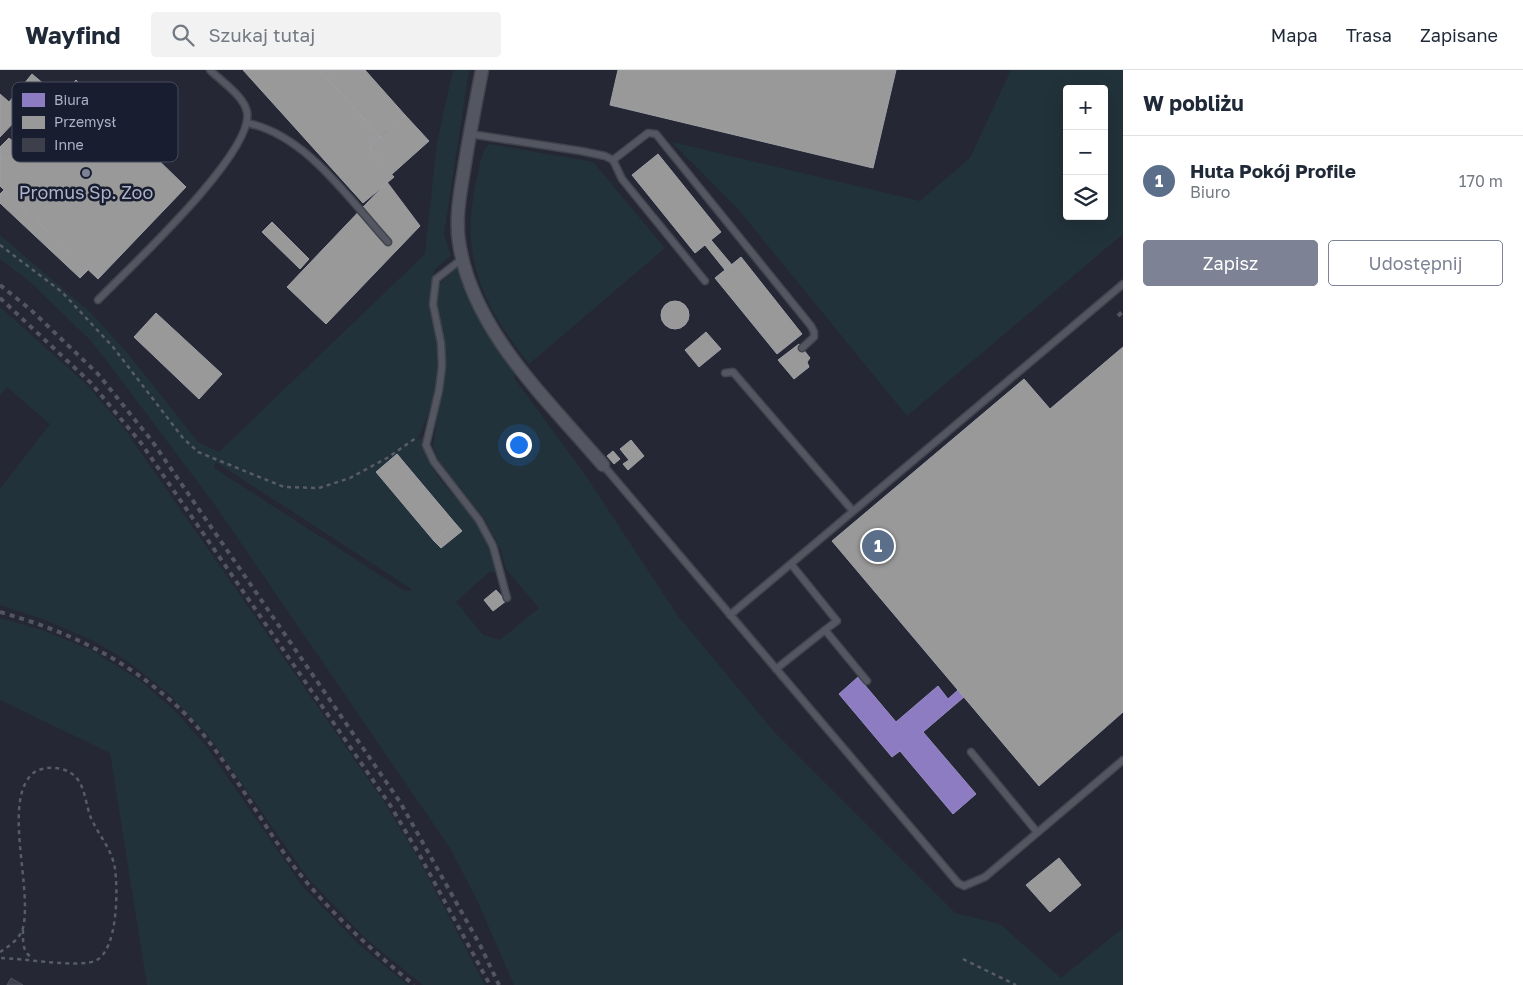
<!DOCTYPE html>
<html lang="pl">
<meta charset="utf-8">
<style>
body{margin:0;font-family:"Golos Text",sans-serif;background:#f2f2f3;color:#1f2937}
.controls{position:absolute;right:15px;top:15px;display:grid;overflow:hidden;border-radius:5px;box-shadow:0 5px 20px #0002}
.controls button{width:45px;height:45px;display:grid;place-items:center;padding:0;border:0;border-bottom:1px solid #e0e1e3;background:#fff;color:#1f2937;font:25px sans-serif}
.you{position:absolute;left:518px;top:374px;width:18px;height:18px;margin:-12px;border:4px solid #fff;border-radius:50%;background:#1a73e8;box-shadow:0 0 0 8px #1a73e833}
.badge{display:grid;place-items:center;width:32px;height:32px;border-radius:50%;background:#7d8294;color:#fff;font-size:16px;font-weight:700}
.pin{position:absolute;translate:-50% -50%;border:2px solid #fff;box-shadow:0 1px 5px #0006}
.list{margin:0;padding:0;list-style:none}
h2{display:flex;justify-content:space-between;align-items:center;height:65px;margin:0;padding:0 20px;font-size:21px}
h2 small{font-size:16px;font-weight:400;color:#747a83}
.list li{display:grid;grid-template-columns:32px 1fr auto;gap:15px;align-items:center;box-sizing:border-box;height:90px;padding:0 20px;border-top:1px solid #e0e1e3}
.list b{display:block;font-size:19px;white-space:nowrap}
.list p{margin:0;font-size:16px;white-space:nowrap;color:#747a83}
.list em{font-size:16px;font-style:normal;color:#747a83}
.actions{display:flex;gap:10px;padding:15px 20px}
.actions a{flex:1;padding:11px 0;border:1px solid #7d8294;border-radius:5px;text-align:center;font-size:18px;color:#7d8294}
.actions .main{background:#7d8294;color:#fff}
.icon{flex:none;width:28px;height:28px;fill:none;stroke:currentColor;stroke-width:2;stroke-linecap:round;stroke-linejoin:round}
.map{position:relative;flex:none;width:1123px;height:915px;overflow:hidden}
header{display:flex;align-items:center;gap:30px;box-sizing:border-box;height:70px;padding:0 25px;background:#fff;border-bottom:1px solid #e0e1e3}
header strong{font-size:24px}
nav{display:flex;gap:28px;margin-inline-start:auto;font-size:18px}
.search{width:350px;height:45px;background:#f2f2f3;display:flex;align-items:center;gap:12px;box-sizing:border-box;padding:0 18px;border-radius:5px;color:#747a83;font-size:19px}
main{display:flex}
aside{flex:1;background:#fff}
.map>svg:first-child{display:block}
.green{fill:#22323a;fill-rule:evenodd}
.offices{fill:#8e7cc3;stroke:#978cc4}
.industry{fill:#999;stroke:#9fa0a7}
.building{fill:#3d404a;stroke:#4c4f5c}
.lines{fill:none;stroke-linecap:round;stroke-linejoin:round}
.lane-casing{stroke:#41444d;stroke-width:9}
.street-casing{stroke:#41444d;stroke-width:15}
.path{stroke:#585c66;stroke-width:2.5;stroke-dasharray:4 4;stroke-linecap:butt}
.lane{stroke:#545762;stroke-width:6}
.street{stroke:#545762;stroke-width:12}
.rail{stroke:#535660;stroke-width:4;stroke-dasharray:5 5;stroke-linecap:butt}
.poi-dot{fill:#7d8294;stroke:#181d2f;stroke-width:2}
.labels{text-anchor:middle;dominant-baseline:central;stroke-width:5;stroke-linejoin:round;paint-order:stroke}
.poi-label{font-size:18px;fill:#adb2c7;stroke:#181d2f}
.key{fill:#181d2f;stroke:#454a5d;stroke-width:1}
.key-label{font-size:14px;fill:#adb2c7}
</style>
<header>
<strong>Wayfind</strong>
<div class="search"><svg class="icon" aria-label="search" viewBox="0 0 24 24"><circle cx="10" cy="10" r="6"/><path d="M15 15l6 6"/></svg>Szukaj tutaj</div>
<nav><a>Mapa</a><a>Trasa</a><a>Zapisane</a></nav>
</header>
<main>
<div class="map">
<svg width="1123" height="915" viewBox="0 0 1123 915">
<rect width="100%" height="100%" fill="#252834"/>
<g class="green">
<path d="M 453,0 L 469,0 L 444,164 L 451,186 L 434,200 C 433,211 430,224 431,235 C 432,256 439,275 439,296 C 438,323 428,346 417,370 L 424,366 C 421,400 458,426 476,451 C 487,467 492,483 496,502 L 489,502 L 456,532 L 483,565 L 500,570 L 539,538 L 506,499 L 501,480 L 484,448 L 439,391 L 433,376 L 445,298 L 445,274 L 437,234 L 440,213 L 461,195 L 516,300 L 514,308 L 586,406 L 678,546 L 776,664 L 955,843 L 1000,854 L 1061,908 L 1123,858 L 1123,915 L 514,915 L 477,830 L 450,778 L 215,435 L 106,290 L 91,271 L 29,211 L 0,189 L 0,165 L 91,243 L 129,285 L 198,372 L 219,382 L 425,184 L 437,73 ZM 402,388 L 458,457 L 437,475 L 380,407 ZM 216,392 L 407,516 L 413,521 L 403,520 L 214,398 Z"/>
<path d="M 1011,0 L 1123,0 L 1123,164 L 907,346 L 738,139 L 672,72 L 920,131 L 970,88 ZM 1067,19 L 1104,19 L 1104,146 L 1067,146 Z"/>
<path d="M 489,74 L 593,92 L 665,178 L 529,294 C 484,236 459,189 476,113 C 479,100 480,83 489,74 Z"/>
<path d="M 0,237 L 87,315 L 123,357 L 382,729 L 417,786 L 485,915 L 423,915 L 365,868 L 308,808 L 208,665 L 168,623 L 126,590 L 96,572 L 45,550 L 0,535 L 0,419 L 50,354 L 7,317 L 0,325 Z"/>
<path d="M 0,548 L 42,560 L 91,580 L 139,610 L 174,640 L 206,676 L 302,816 L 358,874 L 408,915 L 147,915 L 110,683 L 0,630 Z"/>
</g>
<path class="offices" d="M 858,607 L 896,652 L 938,616 L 948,629 L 958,620 L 964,627 L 923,662 L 976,724 L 953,744 L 900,681 L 892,687 L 839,624 Z"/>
<g class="industry">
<path d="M 243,0 L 320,0 L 380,67 L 369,78 L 394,107 L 363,133 Z"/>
<path d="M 320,0 L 365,0 L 405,45 L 380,67 Z"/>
<path d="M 618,0 L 896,0 L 873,98 L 610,35 Z"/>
<path d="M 32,4 L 45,15 L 35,28 L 36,29 L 0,67 L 0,24 L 9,32 Z"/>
<path d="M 76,10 L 186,117 L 98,209 L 0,116 L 0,90 Z"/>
<path d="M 405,45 L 429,71 L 392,104 L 369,78 Z"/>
<path d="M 9,68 L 15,73 L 0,90 L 0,77 Z"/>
<path d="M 658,84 L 721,162 L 695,183 L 632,105 Z"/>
<path d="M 387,112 L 420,156 L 326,254 L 287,217 Z"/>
<path d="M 4,120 L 88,200 L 80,208 L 0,133 L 0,124 Z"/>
<path d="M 272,152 L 309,189 L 300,199 L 262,162 Z"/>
<path d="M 711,170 L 732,195 L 725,200 L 705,175 Z"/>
<path d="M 741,187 L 802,264 L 777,284 L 715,208 Z"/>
<circle cx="675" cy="245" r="14"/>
<path d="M 156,243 L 222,304 L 199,329 L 134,267 Z"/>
<path d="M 706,262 L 721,279 L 699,297 L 685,280 Z"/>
<path d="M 799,274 L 810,288 L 807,292 L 809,297 L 794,309 L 778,290 Z"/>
<path d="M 1123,277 L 1123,642 L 1039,716 L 832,471 L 1024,309 L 1050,339 Z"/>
<path d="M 631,370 L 644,386 L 628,400 L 623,394 L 629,390 L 620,379 Z"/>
<path d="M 613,381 L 620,389 L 614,394 L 607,386 Z"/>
<path d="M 397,384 L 455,453 L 434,471 L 376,402 Z"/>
<path d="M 455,453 L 462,461 L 441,478 L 434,471 Z"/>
<path d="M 496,520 L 506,531 L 493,541 L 484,530 Z"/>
<path d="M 1059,788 L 1081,815 L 1050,842 L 1026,815 Z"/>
</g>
<path class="building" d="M 11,908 L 23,915 L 7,915 Z"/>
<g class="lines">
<g class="lane-casing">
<g id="lane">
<path d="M 247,53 C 306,65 348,128 388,172"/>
<path d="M 470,64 L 581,81 L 605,86 L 613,90 L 648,63 L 656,64 L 811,256 L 814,262 L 814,267 L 802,278"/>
<path d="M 613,90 L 622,109 L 705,211"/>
<path d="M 463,188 L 436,209 L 433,234 L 441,273 L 442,296 L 439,320 L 426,375 L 434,392 L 479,450 L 493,476 L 507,528"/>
<path d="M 98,230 C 128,199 255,82 247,42 C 244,26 221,11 210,0"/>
<path d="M 725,303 L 733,302 L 853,441"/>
<path d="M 603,395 L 958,813 L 964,816 L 985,807 L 1123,690"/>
<path d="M 791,494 L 837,551 L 825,560"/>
<path d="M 730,545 L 1123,214"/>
<path d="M 776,599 L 825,560 L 867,611"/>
<path d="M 971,682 L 1037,762"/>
</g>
</g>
<g class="street-casing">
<path id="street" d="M 482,0 C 476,31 470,62 465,93 C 461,119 455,146 459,172 C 472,261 548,330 603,395"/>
</g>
<g class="path">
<path d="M 0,175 L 62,222 L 113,277 L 183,368 L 198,382 L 284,417 L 319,418 L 350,408 L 387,388 L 416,368"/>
<path d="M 23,860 C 23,871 22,883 33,888"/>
<path d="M 0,882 C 9,876 20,869 23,858 C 33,816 0,725 36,701 C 45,697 56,697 65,700 C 86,708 84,731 91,748 C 99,766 112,779 115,799 C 118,820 118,881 95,891 C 76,898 22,888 0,888"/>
<path d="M 963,889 L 1016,915"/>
</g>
<use href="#lane" class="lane"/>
<use href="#street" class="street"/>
<g class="rail">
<path d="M 0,215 L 31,240 L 98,304 L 152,371 L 400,732 L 480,875 L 499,915"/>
<path d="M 0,228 L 91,313 L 141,373 L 390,735 L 419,784 L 490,915"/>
<path d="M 1118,246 L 1123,241"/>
<path d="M 0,542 C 70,562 124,588 178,637 C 220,676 255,743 289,790 C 324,837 369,878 414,915"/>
</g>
</g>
<circle class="poi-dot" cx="86" cy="103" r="5"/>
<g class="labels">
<g class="poi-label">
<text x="86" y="122">Promus Sp. Zoo</text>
</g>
</g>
<rect x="12" y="12" width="166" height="80" rx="8" class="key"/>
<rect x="22" y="23" width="23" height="14" fill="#8e7cc3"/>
<rect x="22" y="46" width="23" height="13" fill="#999"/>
<rect x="22" y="68" width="23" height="14" fill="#3d404a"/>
<g class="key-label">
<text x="54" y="35">Biura</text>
<text x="54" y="57">Przemysł</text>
<text x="54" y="80">Inne</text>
</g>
</svg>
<div class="controls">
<button>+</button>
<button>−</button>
<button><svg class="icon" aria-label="layers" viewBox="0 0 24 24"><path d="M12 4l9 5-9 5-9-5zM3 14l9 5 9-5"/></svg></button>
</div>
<div class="you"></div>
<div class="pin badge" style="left:878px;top:476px;background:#5c6f8a">1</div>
</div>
<aside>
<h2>W pobliżu<small></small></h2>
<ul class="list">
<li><span class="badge" style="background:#5c6f8a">1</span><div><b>Huta Pokój Profile</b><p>Biuro</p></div><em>170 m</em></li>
</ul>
<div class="actions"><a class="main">Zapisz</a><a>Udostępnij</a></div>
</aside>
</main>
